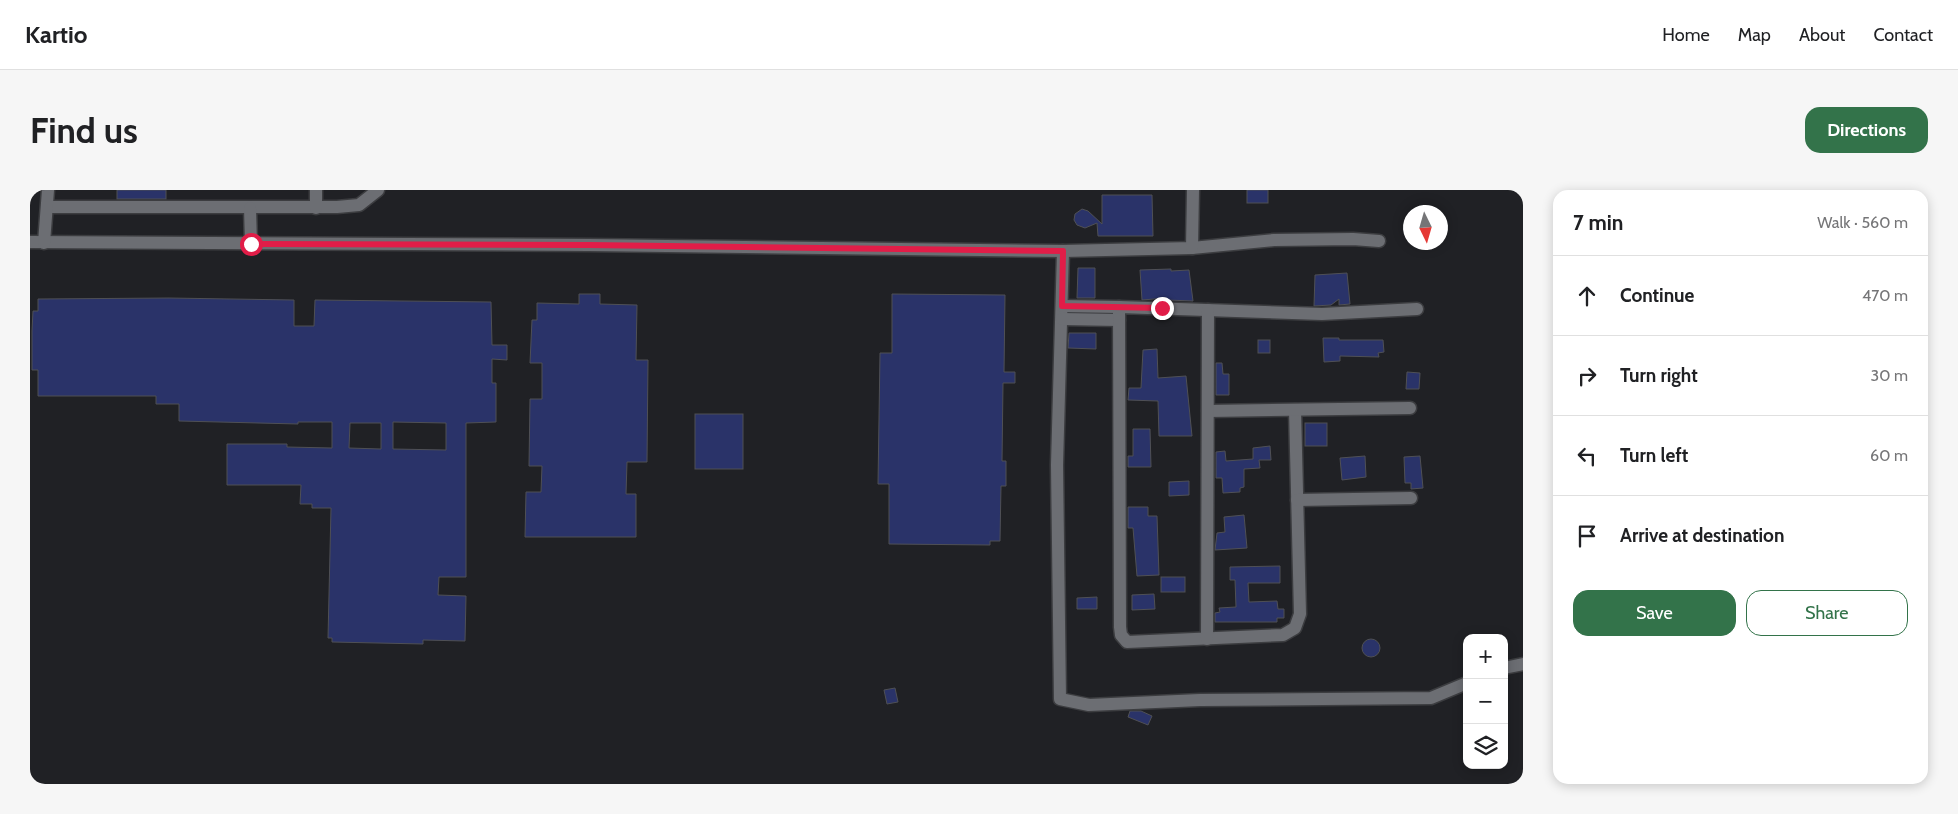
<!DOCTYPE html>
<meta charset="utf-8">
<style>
body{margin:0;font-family:Cabin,sans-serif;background:#f6f6f6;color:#202124}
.controls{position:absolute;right:15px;bottom:15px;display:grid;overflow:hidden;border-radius:10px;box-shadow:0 2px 12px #0003}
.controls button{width:45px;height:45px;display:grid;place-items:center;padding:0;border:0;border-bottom:1px solid #e0e0e0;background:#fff;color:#202124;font:25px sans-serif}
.compass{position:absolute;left:1373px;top:15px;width:45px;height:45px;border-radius:50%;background:#fff;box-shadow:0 2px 12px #0003;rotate:175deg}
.stop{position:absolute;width:15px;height:15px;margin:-11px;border:4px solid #e11d48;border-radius:50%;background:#fff}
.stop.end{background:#e11d48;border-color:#fff;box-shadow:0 1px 5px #0008}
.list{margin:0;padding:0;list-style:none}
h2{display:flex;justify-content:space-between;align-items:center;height:65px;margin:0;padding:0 20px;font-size:21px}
h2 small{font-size:16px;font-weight:400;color:#757577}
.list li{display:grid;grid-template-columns:32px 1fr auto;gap:15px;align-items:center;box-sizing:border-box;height:80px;padding:0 20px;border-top:1px solid #e0e0e0}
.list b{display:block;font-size:19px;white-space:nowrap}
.list em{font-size:16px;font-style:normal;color:#757577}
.actions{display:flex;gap:10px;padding:15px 20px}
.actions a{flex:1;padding:11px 0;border:1px solid #33734a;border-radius:15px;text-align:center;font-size:18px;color:#33734a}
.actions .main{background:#33734a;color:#fff}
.icon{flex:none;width:28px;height:28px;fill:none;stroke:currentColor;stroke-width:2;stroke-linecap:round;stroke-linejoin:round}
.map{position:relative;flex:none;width:1493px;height:594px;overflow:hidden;border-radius:15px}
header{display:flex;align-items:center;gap:30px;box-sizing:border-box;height:70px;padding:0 25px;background:#fff;border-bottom:1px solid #e0e0e0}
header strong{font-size:24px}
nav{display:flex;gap:28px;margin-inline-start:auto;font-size:18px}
.intro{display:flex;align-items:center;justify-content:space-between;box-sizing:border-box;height:120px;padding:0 30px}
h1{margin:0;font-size:35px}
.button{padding:12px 22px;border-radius:15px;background:#33734a;color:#fff;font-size:18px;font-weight:700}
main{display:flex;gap:30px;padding:0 30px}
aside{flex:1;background:#fff;border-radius:15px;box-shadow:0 2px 12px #0003}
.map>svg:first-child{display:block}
.building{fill:#2a3369;stroke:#4f5055;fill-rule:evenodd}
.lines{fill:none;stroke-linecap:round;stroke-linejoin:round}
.minor-casing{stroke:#3c3d40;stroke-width:15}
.minor{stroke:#6c6e73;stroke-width:12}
.route{stroke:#e11d48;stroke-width:6}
</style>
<header>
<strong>Kartio</strong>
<nav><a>Home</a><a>Map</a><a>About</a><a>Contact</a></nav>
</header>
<div class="intro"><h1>Find us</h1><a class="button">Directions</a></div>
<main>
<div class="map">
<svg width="1493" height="594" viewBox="0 0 1493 594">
<rect width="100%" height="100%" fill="#202125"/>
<g class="building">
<rect x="87" y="0" width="49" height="9"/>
<rect x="1217" y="0" width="21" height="13"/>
<path d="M 1072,5 L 1122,5 L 1123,46 L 1068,46 L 1067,33 L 1055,38 L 1047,35 L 1044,30 L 1045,24 L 1052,19 L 1058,21 L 1072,34 Z"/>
<path d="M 1048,78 L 1065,78 L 1065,108 L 1047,108 Z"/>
<path d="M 1141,79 L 1141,81 L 1159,80 L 1163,111 L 1137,110 L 1136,108 L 1112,110 L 1110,80 Z"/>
<path d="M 1317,83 L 1320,114 L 1309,115 L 1309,109 L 1301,115 L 1284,116 L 1285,85 Z"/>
<path d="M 549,104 L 570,104 L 570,114 L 607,115 L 606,170 L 618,170 L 617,272 L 597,272 L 596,304 L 606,304 L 606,347 L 495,347 L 496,302 L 511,302 L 512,276 L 499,276 L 500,209 L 512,209 L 512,173 L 500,173 L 502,130 L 507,130 L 507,113 L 549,114 Z"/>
<path d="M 862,104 L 975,105 L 974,182 L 985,182 L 985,193 L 973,193 L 972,271 L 976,271 L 976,296 L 971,296 L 970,351 L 960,351 L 960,355 L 859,354 L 859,294 L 848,294 L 850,163 L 862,163 Z"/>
<path d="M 139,108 L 264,110 L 264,136 L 284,136 L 285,110 L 461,112 L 462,155 L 477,155 L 477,170 L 462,169 L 462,193 L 466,193 L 466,232 L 436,233 L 436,387 L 409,387 L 408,405 L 436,406 L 435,451 L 393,450 L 393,454 L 302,452 L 302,448 L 298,448 L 301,318 L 282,318 L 282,314 L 270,314 L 271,295 L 197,295 L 197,254 L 257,254 L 257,257 L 302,258 L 302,232 L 268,232 L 268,234 L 149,231 L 149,214 L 126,214 L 126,206 L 8,206 L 8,180 L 2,180 L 2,141 L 3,121 L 8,121 L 8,109 ZM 363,232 L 416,233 L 416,260 L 363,259 ZM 320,233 L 351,233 L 351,259 L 319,258 Z"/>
<path d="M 1039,143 L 1066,143 L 1066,159 L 1038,158 Z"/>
<path d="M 1293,148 L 1309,148 L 1309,150 L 1353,150 L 1354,162 L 1348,163 L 1349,167 L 1310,166 L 1310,171 L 1294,172 Z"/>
<rect x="1228" y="150" width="12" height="13"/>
<path d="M 1127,159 L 1128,188 L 1156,186 L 1162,246 L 1129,246 L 1128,211 L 1098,210 L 1099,198 L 1111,198 L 1113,160 Z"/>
<path d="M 1186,173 L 1192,173 L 1193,184 L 1199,184 L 1199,205 L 1186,205 Z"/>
<path d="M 1377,182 L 1390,183 L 1389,199 L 1376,199 Z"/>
<rect x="665" y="224" width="48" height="55"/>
<rect x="1275" y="233" width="22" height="23"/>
<path d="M 1103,239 L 1120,239 L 1121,277 L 1098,277 L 1098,266 L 1103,266 Z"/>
<path d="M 1240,256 L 1241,270 L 1229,270 L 1230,278 L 1214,279 L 1214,297 L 1210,298 L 1210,302 L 1193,303 L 1192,288 L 1186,288 L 1186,262 L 1195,261 L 1196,271 L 1223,269 L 1223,258 Z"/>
<path d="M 1335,266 L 1336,287 L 1312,290 L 1310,268 Z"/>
<path d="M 1390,266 L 1393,298 L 1381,299 L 1381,293 L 1375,293 L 1374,267 Z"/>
<path d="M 1159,291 L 1159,305 L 1139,306 L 1139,292 Z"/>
<path d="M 1098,317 L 1118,317 L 1118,326 L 1127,326 L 1129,385 L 1107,386 L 1103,338 L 1098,338 Z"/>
<path d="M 1214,325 L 1217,358 L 1185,360 L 1187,343 L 1195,342 L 1194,327 Z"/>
<path d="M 1250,376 L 1250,393 L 1218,393 L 1219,412 L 1247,411 L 1248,419 L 1254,419 L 1254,428 L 1247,428 L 1247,432 L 1185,432 L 1185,423 L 1190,422 L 1189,418 L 1206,417 L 1205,390 L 1200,390 L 1200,377 Z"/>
<rect x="1131" y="387" width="24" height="15"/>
<path d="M 1124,404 L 1125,419 L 1102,420 L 1102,405 Z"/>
<path d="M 1067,407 L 1067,419 L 1047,419 L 1047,408 Z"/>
<circle cx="1341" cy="458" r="9"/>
<path d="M 865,498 L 868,512 L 857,514 L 854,500 Z"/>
<path d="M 1100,521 L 1111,521 L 1122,526 L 1118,535 L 1098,527 Z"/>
</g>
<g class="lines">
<g class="minor-casing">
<g id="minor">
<path d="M 18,17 L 307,17 L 329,15 L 348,0"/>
<path d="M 220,18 L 221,54"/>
<path d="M 286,18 L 286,0"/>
<path d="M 0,52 L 559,55 L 1033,61 L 1162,58 L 1244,50 L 1323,49 L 1349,51"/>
<path d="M 14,53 L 18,0"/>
<path d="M 1162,58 L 1163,0"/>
<path d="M 1033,61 L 1027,275 L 1030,509 L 1059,515 L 1170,510 L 1401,508 L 1437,493"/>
<path d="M 1032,116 L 1089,117"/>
<path d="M 1032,129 L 1089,130"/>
<path d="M 1265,220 L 1270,424 L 1265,438 L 1253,445 L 1097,452 L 1091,445 L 1090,437 L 1089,117 L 1292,124 L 1387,119"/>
<path d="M 1178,221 L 1380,218"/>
<path d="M 1267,310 L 1381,308"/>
<path d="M 1177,449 L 1178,120"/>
<path d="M 1474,478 L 1493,474"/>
</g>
</g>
<use href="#minor" class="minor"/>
</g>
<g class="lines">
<path class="route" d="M 221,54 L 559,55 L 1033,61 L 1032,116 L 1132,118"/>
</g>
</svg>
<div class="controls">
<button>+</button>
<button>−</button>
<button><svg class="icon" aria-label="layers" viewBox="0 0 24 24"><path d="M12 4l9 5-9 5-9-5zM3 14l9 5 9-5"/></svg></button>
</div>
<svg class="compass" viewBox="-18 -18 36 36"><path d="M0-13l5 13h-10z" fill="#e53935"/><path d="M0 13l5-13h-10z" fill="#757577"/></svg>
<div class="stop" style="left:221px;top:54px"></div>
<div class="stop end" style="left:1132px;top:118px"></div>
</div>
<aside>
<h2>7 min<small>Walk · 560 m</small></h2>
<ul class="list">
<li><svg class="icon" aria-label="ahead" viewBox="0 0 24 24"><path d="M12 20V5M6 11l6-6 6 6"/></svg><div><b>Continue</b></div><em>470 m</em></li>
<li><svg class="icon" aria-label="right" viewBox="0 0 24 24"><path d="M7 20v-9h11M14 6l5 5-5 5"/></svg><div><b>Turn right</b></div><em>30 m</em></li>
<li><svg class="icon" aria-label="left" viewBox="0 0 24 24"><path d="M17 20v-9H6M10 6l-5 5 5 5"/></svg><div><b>Turn left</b></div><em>60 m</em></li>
<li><svg class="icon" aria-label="arrive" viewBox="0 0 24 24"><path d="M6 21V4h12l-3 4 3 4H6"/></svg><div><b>Arrive at destination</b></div></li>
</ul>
<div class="actions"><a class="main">Save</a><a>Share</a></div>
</aside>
</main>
